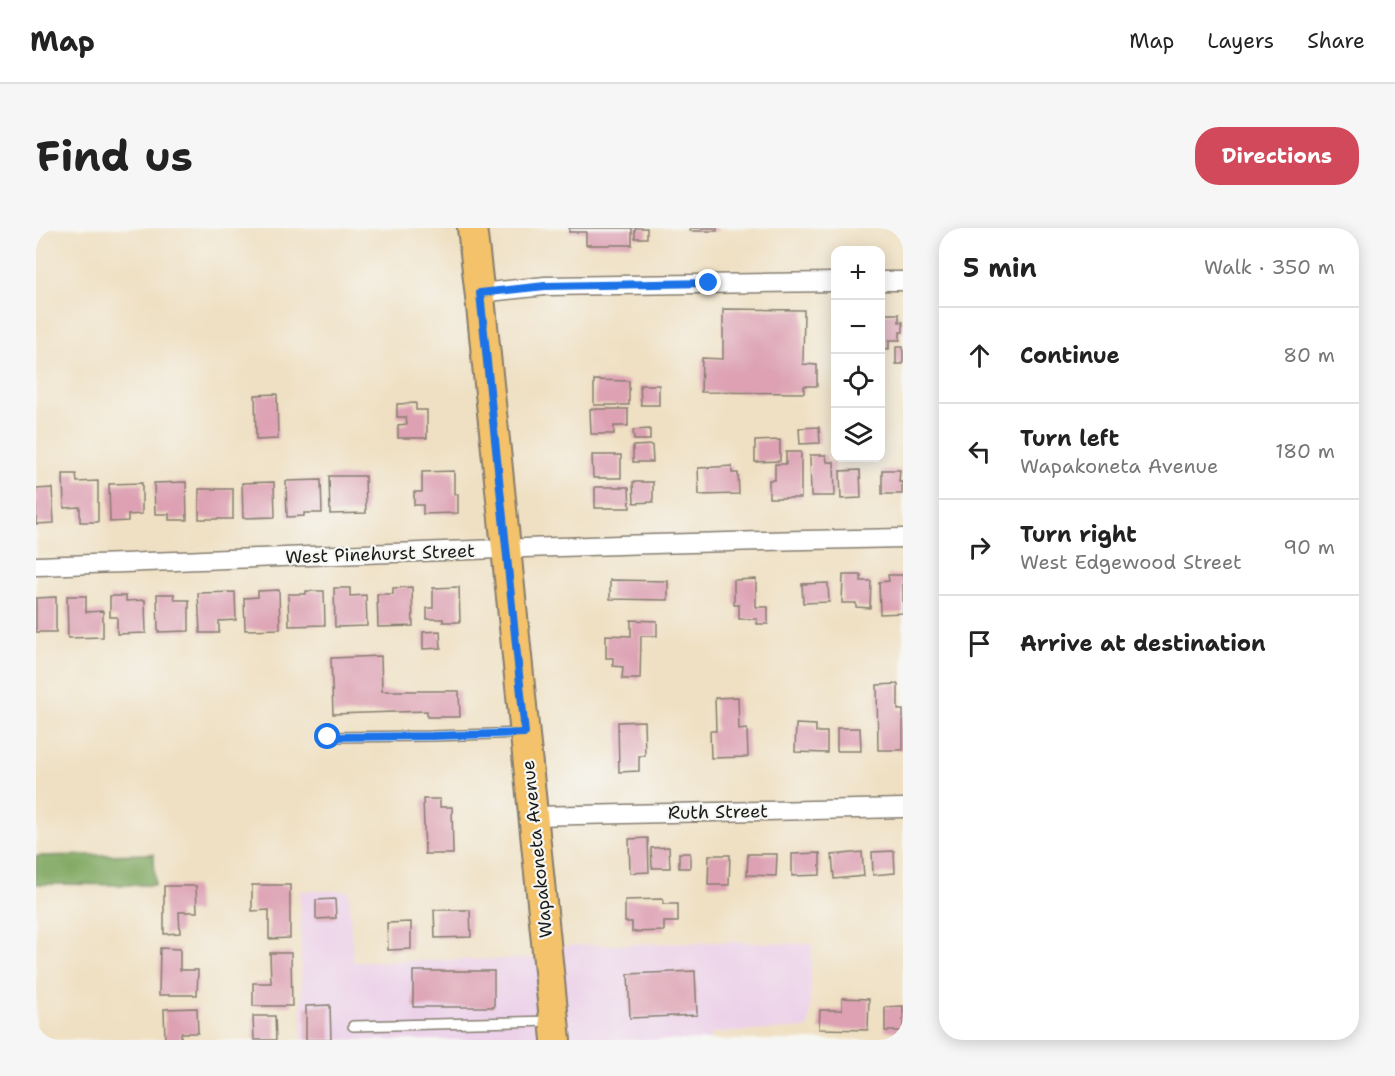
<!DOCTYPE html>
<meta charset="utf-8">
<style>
body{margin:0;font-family:"Shantell Sans",sans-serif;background:#f6f6f6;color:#222}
.controls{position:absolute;right:18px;top:18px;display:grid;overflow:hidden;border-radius:12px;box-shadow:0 3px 15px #0003}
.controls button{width:54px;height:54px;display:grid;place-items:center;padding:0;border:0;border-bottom:2px solid #e0e0e0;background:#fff;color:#222;font:30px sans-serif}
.stop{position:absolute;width:18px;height:18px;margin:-14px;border:4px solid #1a73e8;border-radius:50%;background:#fff}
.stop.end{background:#1a73e8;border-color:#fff;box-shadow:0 2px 6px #0008}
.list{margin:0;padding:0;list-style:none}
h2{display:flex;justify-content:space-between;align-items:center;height:78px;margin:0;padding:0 24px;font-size:26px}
h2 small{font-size:20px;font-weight:400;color:#767676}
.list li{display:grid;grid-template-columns:39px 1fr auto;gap:18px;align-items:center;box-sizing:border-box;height:96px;padding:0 24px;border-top:2px solid #e0e0e0}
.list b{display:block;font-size:22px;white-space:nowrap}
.list p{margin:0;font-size:20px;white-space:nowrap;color:#767676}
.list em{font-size:20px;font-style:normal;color:#767676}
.icon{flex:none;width:33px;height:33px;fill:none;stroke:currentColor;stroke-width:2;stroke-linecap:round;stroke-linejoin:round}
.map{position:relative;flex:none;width:867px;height:812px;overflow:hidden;border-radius:24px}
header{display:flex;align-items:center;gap:36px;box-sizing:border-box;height:84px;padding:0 30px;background:#fff;border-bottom:2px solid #e0e0e0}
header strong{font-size:28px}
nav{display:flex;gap:33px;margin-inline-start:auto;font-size:21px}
.intro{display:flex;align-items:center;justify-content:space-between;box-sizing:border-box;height:144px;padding:0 36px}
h1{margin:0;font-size:42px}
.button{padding:15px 27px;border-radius:24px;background:#d1495b;color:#fff;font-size:21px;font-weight:700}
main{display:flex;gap:36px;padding:0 36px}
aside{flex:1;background:#fff;border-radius:24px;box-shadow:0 3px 15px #0003}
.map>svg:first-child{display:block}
.built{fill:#ecd1e9}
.forest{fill:#7da65d;stroke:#4c613c;stroke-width:1.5}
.building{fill:#dda1b3}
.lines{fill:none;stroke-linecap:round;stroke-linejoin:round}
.lane-casing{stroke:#867e70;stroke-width:12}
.street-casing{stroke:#867e70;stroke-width:21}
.primary-casing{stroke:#867e70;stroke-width:32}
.lane{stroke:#fff;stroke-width:9}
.street{stroke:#fff;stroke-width:18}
.primary{stroke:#f3c26a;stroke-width:28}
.route{stroke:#1a73e8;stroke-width:8}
.labels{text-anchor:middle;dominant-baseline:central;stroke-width:4.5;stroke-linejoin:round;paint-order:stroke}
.street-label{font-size:18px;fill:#1c1c1c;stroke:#f6f6f2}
</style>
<header>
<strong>Map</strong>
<nav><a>Map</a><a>Layers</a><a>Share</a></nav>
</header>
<div class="intro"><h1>Find us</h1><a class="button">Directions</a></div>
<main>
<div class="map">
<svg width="867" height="812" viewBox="0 0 867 812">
<rect width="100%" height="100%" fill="#f6f6f2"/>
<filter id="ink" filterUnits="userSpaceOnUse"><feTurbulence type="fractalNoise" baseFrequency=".0167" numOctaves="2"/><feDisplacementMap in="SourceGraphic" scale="12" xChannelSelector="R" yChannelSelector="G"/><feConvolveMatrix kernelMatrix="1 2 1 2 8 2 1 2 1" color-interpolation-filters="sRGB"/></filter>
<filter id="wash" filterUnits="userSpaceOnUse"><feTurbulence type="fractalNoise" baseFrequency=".008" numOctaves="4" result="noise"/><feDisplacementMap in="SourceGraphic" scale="24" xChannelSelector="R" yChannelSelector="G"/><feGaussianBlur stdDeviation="1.35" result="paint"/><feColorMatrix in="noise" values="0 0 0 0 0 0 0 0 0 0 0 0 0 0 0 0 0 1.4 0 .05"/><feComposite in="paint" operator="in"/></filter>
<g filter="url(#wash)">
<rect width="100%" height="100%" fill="#efe0c3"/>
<path class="built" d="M 264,663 L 313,663 L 317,734 L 511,730 L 511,718 L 698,714 L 776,716 L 773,800 L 674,805 L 674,812 L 266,812 Z"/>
<path class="forest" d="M 118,626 L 119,657 L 0,656 L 0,628 Z"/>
<g id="blocks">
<g class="building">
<path d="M 533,0 L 596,0 L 596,17 L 550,17 L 550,4 L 533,4 Z"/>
<rect x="599" y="0" width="12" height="10"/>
<rect x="654" y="0" width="27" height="3"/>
<path d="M 687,81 L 768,82 L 767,136 L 781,137 L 781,158 L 768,158 L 768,165 L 665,164 L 666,130 L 687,131 Z"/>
<path d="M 844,86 L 863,86 L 863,94 L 867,94 L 867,104 L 864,104 L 864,112 L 853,112 L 853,121 L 844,120 Z"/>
<rect x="860" y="119" width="7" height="17"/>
<path d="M 558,152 L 593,153 L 593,177 L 558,177 Z"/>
<path d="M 604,157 L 623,157 L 623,177 L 605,177 Z"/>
<path d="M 241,166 L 242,211 L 220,212 L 219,167 Z"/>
<path d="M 380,175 L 380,182 L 391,182 L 391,210 L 362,210 L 362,197 L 371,196 L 370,189 L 361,189 L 361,176 Z"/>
<path d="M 554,181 L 592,181 L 592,198 L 578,198 L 578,206 L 555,206 Z"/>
<path d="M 783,199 L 784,215 L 764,216 L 763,200 Z"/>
<path d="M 614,201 L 614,212 L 598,212 L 597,202 Z"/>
<path d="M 744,212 L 744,233 L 719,234 L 719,213 Z"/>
<path d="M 616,217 L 617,234 L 597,234 L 597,218 Z"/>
<path d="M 750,224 L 765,224 L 765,270 L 733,270 L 733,252 L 739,252 L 739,236 L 750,236 Z"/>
<path d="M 556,227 L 585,227 L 585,250 L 557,250 Z"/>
<path d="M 774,227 L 790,227 L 791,234 L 798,234 L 799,268 L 775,268 Z"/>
<path d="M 696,238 L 696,245 L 702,245 L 703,266 L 663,267 L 662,240 Z"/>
<path d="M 824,242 L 825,270 L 805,271 L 804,243 Z"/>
<path d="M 846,242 L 864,242 L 863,254 L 866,254 L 866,266 L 846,266 Z"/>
<path d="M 418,243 L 418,266 L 422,266 L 422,285 L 387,286 L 387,277 L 378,277 L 378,264 L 386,264 L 386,244 Z"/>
<path d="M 27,246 L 40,246 L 41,254 L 62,253 L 62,294 L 44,294 L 44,279 L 28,280 Z"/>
<path d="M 293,248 L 329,248 L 330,285 L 294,286 Z"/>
<path d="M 285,252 L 286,285 L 268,285 L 268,288 L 251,289 L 250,253 Z"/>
<path d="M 150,254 L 151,292 L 133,292 L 133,286 L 119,286 L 118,255 Z"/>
<path d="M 238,254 L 239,289 L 207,290 L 206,255 Z"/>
<path d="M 597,254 L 617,254 L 617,274 L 598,275 Z"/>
<path d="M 106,255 L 106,286 L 92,287 L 92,293 L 74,294 L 73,256 Z"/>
<path d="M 559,259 L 593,259 L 594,280 L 559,280 Z"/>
<path d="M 16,260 L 18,295 L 0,296 L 0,261 Z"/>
<rect x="163" y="261" width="34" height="30"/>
<path d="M 807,347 L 825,347 L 825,353 L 835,353 L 834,380 L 820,379 L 820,375 L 806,375 Z"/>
<path d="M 852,347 L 867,347 L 867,385 L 844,386 L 843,354 L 853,353 Z"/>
<path d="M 720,351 L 720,379 L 732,379 L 732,396 L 721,396 L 721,391 L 703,391 L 703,377 L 698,377 L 698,352 Z"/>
<path d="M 574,352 L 632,353 L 632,372 L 574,371 Z"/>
<path d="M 792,355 L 793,374 L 767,375 L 766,356 Z"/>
<path d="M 376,359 L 377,398 L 342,399 L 341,366 L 357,366 L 357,360 Z"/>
<path d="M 423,359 L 424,394 L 407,394 L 407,391 L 391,391 L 391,380 L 397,380 L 397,360 Z"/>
<path d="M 298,360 L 314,360 L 314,368 L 330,367 L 331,398 L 299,399 Z"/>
<path d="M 243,362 L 244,401 L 209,402 L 208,370 L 222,369 L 222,363 Z"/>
<path d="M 270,363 L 288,363 L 289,397 L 253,398 L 252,366 L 270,366 Z"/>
<path d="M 199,364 L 200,392 L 183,393 L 183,405 L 164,405 L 162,365 Z"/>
<path d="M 121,366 L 138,366 L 139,372 L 153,372 L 153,403 L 122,404 Z"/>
<path d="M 31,368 L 50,368 L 50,384 L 67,383 L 67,409 L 32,410 Z"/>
<path d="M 74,368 L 90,368 L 90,373 L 109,372 L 110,405 L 81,406 L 81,389 L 74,389 Z"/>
<path d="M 20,369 L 20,404 L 0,404 L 0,370 Z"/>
<path d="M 595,392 L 621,393 L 621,408 L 605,408 L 604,451 L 586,451 L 587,439 L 577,438 L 577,430 L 570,430 L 570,407 L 595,408 Z"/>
<path d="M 404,403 L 405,420 L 387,421 L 387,404 Z"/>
<path d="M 345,428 L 346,463 L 423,463 L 424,489 L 391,489 L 391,483 L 297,486 L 295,430 Z"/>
<path d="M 862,456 L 862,482 L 867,482 L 867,522 L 842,522 L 841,457 Z"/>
<path d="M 702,469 L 703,502 L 711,501 L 712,529 L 675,530 L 674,503 L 680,503 L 679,470 Z"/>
<path d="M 608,493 L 609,528 L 603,528 L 603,543 L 583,544 L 582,494 Z"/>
<path d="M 760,496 L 780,497 L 780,504 L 791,504 L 791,525 L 759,524 Z"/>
<path d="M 801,500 L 824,500 L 825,523 L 801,523 Z"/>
<path d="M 387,571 L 404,571 L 404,579 L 416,579 L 417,626 L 389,626 Z"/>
<path d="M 612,610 L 613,644 L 594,645 L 593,611 Z"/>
<path d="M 633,619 L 634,640 L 616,640 L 615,620 Z"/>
<path d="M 858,623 L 859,645 L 837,647 L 836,624 Z"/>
<path d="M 826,624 L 828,648 L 798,651 L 796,627 Z"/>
<rect x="643" y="625" width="11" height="15"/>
<path d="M 784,625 L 784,647 L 756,648 L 756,626 Z"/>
<path d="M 712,626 L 741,626 L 740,648 L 711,647 Z"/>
<path d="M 673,627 L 694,627 L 693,657 L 672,657 Z"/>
<path d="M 216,657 L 254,657 L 254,710 L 233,711 L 233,682 L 216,683 Z"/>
<path d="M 128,658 L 160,658 L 161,684 L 143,684 L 144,705 L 128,706 Z"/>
<path d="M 299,671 L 300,690 L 280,691 L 280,672 Z"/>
<path d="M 627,671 L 627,676 L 642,676 L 642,694 L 628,694 L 628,703 L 596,704 L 596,694 L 589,694 L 589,672 Z"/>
<path d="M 398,682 L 434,682 L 435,709 L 399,710 Z"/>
<path d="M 375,694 L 375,721 L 352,722 L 351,695 Z"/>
<path d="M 124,720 L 144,721 L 144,742 L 162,742 L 161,767 L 123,767 Z"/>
<path d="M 234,725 L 255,725 L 256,778 L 217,778 L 217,755 L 235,755 Z"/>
<rect x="377" y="743" width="81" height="36"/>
<path d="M 659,743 L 661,787 L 594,790 L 592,746 Z"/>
<path d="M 806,770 L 833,771 L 832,802 L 783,801 L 784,782 L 806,782 Z"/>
<path d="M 294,777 L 295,812 L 270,812 L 270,778 Z"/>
<path d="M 867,778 L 867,803 L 849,803 L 849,779 Z"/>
<path d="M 161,780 L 162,805 L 145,805 L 145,812 L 129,812 L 128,781 Z"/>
<path d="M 217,788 L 239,788 L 240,812 L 218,812 Z"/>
</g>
</g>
</g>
<g filter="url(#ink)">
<use href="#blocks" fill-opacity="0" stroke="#867e70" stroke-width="1.5"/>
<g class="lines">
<g class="lane-casing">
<g id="lane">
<path d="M 292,509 L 396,508 L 487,505"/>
<path d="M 317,798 L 516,793"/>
</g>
</g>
<g class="street-casing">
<g id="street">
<path d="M 844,53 L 867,53"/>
<path d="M 444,65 L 509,58 L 800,54"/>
<path d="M 0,338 C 289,328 578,315 867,310"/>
<path d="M 498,588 L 867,580"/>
</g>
</g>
<g class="primary-casing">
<path id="primary" d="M 436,0 C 445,71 451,141 459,212 C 480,412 501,612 520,812"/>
</g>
<use href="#lane" class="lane"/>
<use href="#street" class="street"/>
<use href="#primary" class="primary"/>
</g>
</g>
<g class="lines" filter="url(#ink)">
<path class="route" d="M 292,509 L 396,508 L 489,505 L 444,65 L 509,58 L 673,55"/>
</g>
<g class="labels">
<g class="street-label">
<text transform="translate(344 326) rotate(-2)">West Pinehurst Street</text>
<text transform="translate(682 584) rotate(-1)">Ruth Street</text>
<text transform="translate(501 621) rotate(-96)">Wapakoneta Avenue</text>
</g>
</g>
</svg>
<div class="controls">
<button>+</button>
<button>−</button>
<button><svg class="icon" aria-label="locate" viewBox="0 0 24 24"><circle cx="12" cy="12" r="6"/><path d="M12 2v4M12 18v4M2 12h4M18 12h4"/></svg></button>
<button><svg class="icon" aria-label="layers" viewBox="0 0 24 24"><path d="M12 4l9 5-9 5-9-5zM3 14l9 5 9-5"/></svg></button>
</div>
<div class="stop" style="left:292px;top:509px"></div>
<div class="stop end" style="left:673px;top:55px"></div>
</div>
<aside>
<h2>5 min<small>Walk · 350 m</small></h2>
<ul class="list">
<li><svg class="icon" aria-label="ahead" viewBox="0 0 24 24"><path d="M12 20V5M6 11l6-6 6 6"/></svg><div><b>Continue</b></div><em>80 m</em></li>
<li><svg class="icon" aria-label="left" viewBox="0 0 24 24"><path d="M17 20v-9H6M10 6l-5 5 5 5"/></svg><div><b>Turn left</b><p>Wapakoneta Avenue</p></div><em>180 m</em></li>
<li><svg class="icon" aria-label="right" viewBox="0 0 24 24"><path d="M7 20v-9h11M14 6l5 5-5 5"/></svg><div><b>Turn right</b><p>West Edgewood Street</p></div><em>90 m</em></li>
<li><svg class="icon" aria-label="arrive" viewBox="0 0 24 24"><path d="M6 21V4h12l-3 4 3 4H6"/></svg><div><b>Arrive at destination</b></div></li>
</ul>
</aside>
</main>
